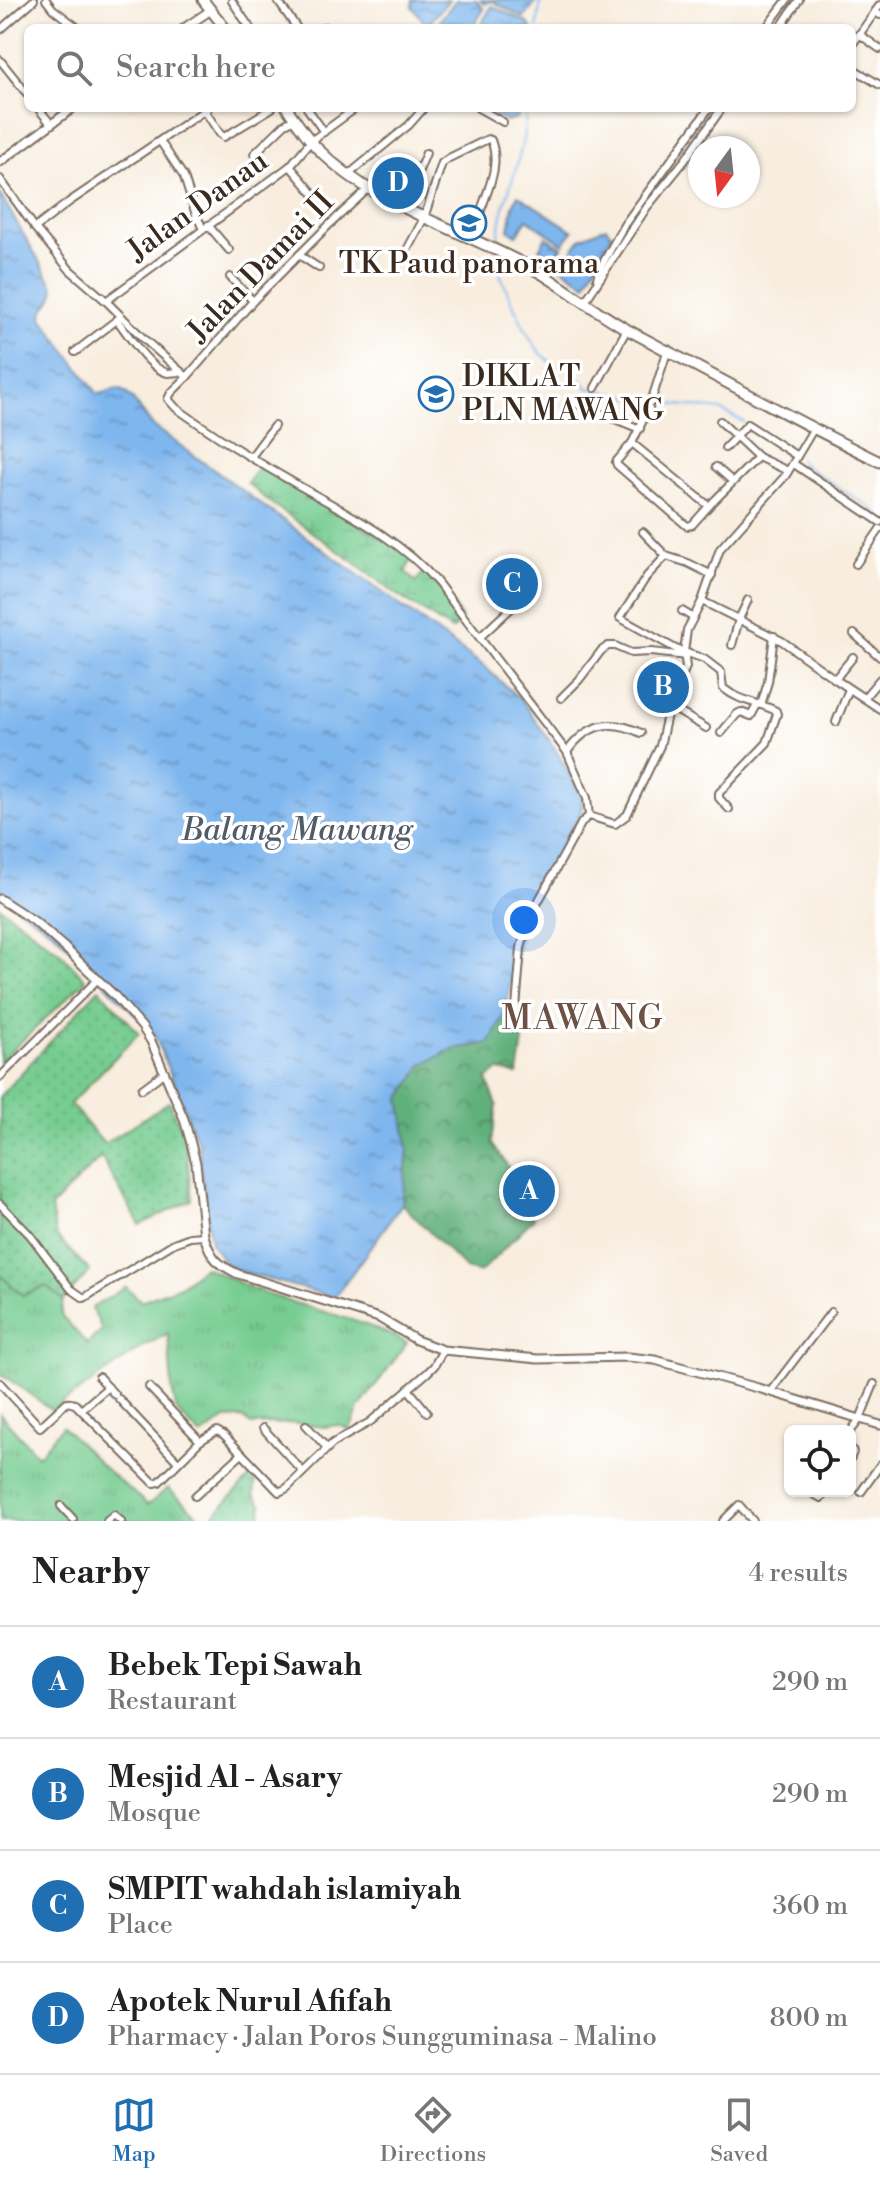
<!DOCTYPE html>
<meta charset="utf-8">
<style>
body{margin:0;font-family:"Libre Bodoni",serif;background:#f2f2f2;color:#222}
.controls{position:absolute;right:24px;bottom:24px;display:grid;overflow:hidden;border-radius:12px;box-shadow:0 2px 6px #0004}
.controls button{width:72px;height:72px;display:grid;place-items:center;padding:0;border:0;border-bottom:2px solid #e0e0e0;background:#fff;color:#222;font:40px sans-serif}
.compass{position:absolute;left:688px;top:136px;width:72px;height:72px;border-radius:50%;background:#fff;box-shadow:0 2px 6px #0004;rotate:195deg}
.you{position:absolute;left:524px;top:920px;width:28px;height:28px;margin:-20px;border:6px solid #fff;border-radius:50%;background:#1a73e8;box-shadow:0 0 0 12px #1a73e833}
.badge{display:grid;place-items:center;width:52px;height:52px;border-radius:50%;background:#1f6fb2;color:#fff;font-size:26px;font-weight:700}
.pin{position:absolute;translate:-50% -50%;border:4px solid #fff;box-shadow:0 2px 8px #0006}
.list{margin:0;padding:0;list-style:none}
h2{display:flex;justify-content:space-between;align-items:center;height:104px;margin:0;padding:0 32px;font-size:34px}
h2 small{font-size:26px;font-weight:400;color:#767676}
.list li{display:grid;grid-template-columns:52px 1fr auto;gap:24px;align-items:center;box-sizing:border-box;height:112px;padding:0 32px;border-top:2px solid #e0e0e0}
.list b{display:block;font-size:30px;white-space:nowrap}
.list p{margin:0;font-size:26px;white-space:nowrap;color:#767676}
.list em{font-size:26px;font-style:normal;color:#767676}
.icon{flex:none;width:44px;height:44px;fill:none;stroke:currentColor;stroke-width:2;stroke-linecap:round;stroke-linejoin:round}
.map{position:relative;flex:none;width:880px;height:1521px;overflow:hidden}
.search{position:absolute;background:#fff;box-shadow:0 2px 6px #0004;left:24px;right:24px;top:24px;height:88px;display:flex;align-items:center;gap:20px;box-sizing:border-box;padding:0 28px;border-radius:12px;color:#767676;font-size:30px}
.sheet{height:552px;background:#fff}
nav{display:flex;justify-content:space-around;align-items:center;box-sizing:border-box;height:112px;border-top:2px solid #e0e0e0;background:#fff;font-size:22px;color:#767676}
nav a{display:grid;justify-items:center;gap:4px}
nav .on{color:#1f6fb2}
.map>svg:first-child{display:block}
.grass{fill:url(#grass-tufts);stroke:#587b58;stroke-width:2}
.forest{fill:url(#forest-crowns);stroke:#4e6d4c;stroke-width:2}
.wetland{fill:url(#wetland-marsh);stroke:#587b58;stroke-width:2}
.garden{fill:url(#garden-dots);stroke:#587b58;stroke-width:2}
.water{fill:url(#water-ripples);stroke:#5c7086;stroke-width:2}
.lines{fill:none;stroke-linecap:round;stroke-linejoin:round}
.stream{stroke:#7eb6ee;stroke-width:2}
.minor-casing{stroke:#7d6e61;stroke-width:10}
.tertiary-casing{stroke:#7d6e61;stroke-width:11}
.primary-casing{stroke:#7d6e61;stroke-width:13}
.minor{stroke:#fff;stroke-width:6}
.tertiary{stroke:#fff;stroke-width:7}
.primary{stroke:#fff;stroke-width:9}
.labels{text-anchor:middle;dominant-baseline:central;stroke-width:7;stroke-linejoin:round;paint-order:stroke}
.street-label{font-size:30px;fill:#3b2a1e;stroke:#fff}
.poi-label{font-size:30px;fill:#3b2a1e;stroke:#fff}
.water-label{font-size:32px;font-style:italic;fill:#525b67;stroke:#fff}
.quarter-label{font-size:34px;letter-spacing:2px;fill:#6d5142;stroke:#fff}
</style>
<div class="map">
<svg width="880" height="1521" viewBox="0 0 880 1521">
<defs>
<pattern id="grass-tufts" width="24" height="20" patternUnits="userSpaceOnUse" patternTransform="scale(2)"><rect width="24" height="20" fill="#76cc91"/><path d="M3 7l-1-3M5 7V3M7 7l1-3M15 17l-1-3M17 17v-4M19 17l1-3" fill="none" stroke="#67af7d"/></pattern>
<pattern id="forest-crowns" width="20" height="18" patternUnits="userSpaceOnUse" patternTransform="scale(2)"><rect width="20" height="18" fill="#60b07b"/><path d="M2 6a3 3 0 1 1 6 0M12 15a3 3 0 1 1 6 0" fill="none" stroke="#508f64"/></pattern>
<pattern id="wetland-marsh" width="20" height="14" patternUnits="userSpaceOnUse" patternTransform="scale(2)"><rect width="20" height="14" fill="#76cc91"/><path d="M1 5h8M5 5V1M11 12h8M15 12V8" fill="none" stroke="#67af7d"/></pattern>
<pattern id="garden-dots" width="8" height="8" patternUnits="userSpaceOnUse" patternTransform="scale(2)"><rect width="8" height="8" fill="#76cc91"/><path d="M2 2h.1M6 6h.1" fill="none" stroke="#67af7d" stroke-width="1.8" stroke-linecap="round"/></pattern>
<pattern id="water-ripples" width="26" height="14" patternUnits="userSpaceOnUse" patternTransform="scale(2)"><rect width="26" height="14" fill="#7eb6ee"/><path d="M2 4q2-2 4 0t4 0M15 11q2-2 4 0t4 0" fill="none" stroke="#6894c0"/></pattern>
</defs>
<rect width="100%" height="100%" fill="#fff"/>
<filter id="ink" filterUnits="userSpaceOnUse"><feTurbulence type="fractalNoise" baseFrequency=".0125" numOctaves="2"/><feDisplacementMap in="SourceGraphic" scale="16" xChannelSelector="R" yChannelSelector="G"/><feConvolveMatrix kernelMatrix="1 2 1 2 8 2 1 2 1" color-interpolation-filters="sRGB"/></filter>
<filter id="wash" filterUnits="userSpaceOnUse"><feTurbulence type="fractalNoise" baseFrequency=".006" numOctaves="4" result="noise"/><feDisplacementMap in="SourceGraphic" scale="32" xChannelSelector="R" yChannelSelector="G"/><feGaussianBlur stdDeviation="1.8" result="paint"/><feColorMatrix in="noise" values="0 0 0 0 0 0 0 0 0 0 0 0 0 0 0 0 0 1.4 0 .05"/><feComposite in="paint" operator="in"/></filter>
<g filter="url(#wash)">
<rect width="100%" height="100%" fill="#f8edde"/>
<g class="grass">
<path d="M 204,1267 C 225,1276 246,1286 267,1294 C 315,1311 360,1318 407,1343 L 359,1408 L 350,1430 L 338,1425 L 324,1427 L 291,1423 L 251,1425 L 243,1418 L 226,1419 L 201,1436 L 177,1412 L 172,1389 L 168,1333 L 144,1346 L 52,1410 L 0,1373 L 0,1275 L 23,1295 L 47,1286 L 63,1300 L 61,1315 L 87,1344 L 102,1330 L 92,1308 L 126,1287 L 141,1301 L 180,1286 Z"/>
<path d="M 0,1414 L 38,1456 L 62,1426 L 103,1467 L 148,1505 L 168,1488 L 204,1521 L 0,1521 Z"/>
</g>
<path class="forest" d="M 505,1013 L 525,1027 L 518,1075 L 499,1070 L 487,1079 L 497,1105 L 492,1143 L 518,1181 L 534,1218 L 480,1273 L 466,1269 L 402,1204 L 408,1148 L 400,1099 L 423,1064 L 453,1049 L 489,1043 Z"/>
<path class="wetland" d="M 259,466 L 284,482 L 322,502 L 413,557 L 405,572 L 416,582 L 424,571 L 447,595 L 462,619 L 452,630 L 397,595 L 354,562 L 268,501 L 247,483 Z"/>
<g class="garden">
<path d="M 0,907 L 61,953 L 86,980 L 0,1062 Z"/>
<path d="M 99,989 L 139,1033 L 70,1104 L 104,1144 L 169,1102 L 185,1138 L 192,1200 L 140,1225 L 101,1157 L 51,1207 L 56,1236 L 90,1271 L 63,1300 L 47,1286 L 23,1295 L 0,1275 L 0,1096 Z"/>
<path d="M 252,1475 L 256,1480 L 254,1495 L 262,1505 L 260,1519 L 263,1521 L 208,1521 Z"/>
</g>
<g class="water">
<path d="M 413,0 L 449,0 L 427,26 L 412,6 Z"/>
<path d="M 456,0 L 476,0 L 484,9 L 472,28 L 434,28 Z"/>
<path d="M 480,0 L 537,0 L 524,18 L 492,1 L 485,4 Z"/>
<path d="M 492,6 L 528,23 L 532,28 L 479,28 Z"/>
<path d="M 480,108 L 519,108 L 517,118 L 507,122 Z"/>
<path d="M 0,194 L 54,287 C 57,300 41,306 42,318 L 97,393 C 106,395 108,390 116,389 C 128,388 145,416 152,425 L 485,667 L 523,702 L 554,747 L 582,796 L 582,808 L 579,817 L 530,905 L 522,923 L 505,1013 L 489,1043 L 453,1049 L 423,1064 L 400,1099 L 408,1148 L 402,1204 L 337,1294 L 333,1297 L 236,1270 L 225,1263 L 212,1245 L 209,1233 L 198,1143 L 155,1036 L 146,1025 L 56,934 L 0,895 Z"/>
<path d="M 518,195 L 573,231 L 563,244 L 527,219 L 517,235 L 509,230 L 513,206 Z"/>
<path d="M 606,227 L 612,235 L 586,284 L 561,267 L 581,238 Z"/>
<path d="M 546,237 L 562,247 L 554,259 L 539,249 Z"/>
</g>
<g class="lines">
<g class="stream">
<path d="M 537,28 L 541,0"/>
<path d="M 497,248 C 499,231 501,213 507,197 C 516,168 526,139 526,108"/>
<path d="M 496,254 C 494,269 528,338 539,351 C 544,357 551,362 557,368 L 566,366 L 588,388 L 648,401"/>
<path d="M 654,402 L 720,410 L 744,422"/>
<path d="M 799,459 L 805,466 L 880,514"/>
</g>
</g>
</g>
<g filter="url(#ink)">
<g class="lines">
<g class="minor-casing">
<g id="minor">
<path d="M 46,0 L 53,9 L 78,28"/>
<path d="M 277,0 L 297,28"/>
<path d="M 232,1 L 250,28"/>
<path d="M 880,5 L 875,12 L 880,15"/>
<path d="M 323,28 L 325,27"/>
<path d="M 766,28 L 787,0"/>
<path d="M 780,28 L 799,0"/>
<path d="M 0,30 L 34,0"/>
<path d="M 859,34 L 880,49"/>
<path d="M 852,45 L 875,12"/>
<path d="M 0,60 L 28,95"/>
<path d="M 852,68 L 880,85"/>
<path d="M 38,108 L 51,124"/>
<path d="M 203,108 L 220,134 L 224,137 L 272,108"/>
<path d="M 208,108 L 69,202 L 35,228 L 70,270 L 106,301 L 290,166 L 311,141 L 356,108"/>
<path d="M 307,108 L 324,132"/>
<path d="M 478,108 L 503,122"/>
<path d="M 160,141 L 184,177 L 195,212 L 203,229"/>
<path d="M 254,154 L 285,124 L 295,119"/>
<path d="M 290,166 L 313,193"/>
<path d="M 348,175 L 409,125 L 424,108"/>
<path d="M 0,179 L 35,228"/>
<path d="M 399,206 L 417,175 L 426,153"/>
<path d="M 208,225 L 229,250"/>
<path d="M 408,248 L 424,218 L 442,163 L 449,158 L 488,139 L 491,140 C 501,165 488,189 480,213"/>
<path d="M 299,255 L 319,268"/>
<path d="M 230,277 L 253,301"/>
<path d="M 597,279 L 599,270 L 624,225 L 709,108"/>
<path d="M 102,297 L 145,340 L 187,377 L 171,393 L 168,399 L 176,408 C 214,435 255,461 296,484 C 345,512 400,539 437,582 L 567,752 L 587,798 L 589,816 L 582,822 L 528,920 L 521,948 L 515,1020"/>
<path d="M 584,303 L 647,207 L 685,160 L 722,108"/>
<path d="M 117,320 C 127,333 150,370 168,373 C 168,373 180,372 181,372"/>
<path d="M 75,352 L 118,319"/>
<path d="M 187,377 L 253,301 L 330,224 L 368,189"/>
<path d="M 595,388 L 627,329"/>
<path d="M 651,402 L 668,349"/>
<path d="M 575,403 L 640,429"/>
<path d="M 649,408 L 632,443 L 616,462 L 617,465 L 687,526 L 692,525 L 709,506"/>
<path d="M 720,421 L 758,457"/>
<path d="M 747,424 L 797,456"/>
<path d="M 632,443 L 709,506 L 758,457 L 788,471"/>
<path d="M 725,448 L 744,428"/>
<path d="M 251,457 L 274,426"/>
<path d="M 794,464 L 880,522"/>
<path d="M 716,467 L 732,481"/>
<path d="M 643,532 L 666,556"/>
<path d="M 856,564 L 880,529"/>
<path d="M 712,575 L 688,563 L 666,556 L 647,576 L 620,618 L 676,649 L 704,659 L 721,672 L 723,688 C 742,703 757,701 776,711 L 777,714 L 767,743 L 719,793 L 719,798 L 729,809"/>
<path d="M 702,601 L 782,641 L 835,679 L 880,709"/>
<path d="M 682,611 L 692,617"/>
<path d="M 854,634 L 880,657"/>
<path d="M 480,637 L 521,599"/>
<path d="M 732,645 L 739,619 L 748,600"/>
<path d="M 835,679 L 853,657"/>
<path d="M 561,698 L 579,680 L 601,651 L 608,646 L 615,646 L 631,653 L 651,652 L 686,656"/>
<path d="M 864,698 L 880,679"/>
<path d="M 761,705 L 768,682 L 774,636"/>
<path d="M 669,706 L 706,728"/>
<path d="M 836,722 L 849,689"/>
<path d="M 721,733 L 737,714 L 741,712 L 751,716 L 757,705"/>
<path d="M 567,752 C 587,724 610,718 641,733"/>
<path d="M 589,816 L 615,824 L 627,815 L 660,746 L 669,706 L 686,667 L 684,652 L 687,630 L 702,601 L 720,549 L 786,475 L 814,428"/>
<path d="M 0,1077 L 97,980"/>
<path d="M 142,1089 L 165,1072"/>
<path d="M 0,1204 L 30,1235 L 71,1289 L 84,1298 L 174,1243 L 190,1237 L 204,1236"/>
<path d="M 99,1377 L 115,1395"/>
<path d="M 0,1383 L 40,1427 L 67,1402 L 75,1404 L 154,1483 L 159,1482 L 200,1441 L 217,1431 L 224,1435 L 279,1492 L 287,1488 L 333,1443 L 370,1422 L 427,1373 L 434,1366 L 443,1350"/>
<path d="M 149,1387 L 200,1441"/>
<path d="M 408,1389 L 427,1412"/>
<path d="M 770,1392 L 831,1312"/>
<path d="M 119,1399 L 178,1462"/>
<path d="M 81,1410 L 108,1387"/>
<path d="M 306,1425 L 327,1448"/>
<path d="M 263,1428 L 303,1472"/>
<path d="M 850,1432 L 860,1419 L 874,1384"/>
<path d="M 850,1448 L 853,1452 L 850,1459"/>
<path d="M 808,1491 L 821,1498 L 827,1491"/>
<path d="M 861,1492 L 880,1465"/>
<path d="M 195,1496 L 242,1454"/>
<path d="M 61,1506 L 73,1519"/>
<path d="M 107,1521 L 114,1515 L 121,1521"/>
<path d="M 723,1521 L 739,1505 L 753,1521"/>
</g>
</g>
<g class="tertiary-casing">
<g id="tertiary">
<path d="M 184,28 L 211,10"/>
<path d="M 0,162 L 73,108"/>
<path d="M 0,899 L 34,921 L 65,948 L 115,996 L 142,1027 L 151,1041 L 184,1119 L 190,1140 L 196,1163 L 204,1236 C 211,1258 217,1264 238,1274 L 379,1318 L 416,1340 L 443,1350 L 538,1359 L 628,1357 L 655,1360 L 758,1388 L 880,1425"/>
</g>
</g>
<g class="primary-casing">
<g id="primary">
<path d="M 203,0 L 225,28"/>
<path d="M 287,108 C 296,121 305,135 316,147 C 378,211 467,229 542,274 C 571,292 598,313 628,330 C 711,374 795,420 880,462"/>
</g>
</g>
<use href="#minor" class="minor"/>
<use href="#tertiary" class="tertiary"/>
<use href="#primary" class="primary"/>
</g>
</g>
<defs>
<g id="school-ring" transform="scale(1.8)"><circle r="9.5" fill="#fff" stroke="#1f6fb2" stroke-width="1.5"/><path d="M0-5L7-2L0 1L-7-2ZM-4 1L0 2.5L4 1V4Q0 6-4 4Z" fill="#1f6fb2"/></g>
</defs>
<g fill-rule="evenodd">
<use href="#school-ring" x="469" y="223"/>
<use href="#school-ring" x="436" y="394"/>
</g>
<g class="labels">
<g class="street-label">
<text transform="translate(198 206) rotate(-36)">Jalan Danau</text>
<text transform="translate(261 267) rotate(-46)">Jalan Damai II</text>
</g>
<g class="poi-label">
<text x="469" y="264">TK Paud panorama</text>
<text x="462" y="377" text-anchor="start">DIKLAT<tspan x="462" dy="34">PLN MAWANG</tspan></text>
</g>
<g class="water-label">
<text x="297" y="830">Balang Mawang</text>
</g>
<g class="quarter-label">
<text x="583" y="1019">MAWANG</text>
</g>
</g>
</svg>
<div class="controls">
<button><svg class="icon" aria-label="locate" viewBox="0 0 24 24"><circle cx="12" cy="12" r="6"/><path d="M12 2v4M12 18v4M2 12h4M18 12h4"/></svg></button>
</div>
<svg class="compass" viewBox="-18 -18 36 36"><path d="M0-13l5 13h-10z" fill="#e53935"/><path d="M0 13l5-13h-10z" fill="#767676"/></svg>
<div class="you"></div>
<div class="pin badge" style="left:529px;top:1191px">A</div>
<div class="pin badge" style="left:663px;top:687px">B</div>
<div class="pin badge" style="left:512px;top:584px">C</div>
<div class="pin badge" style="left:398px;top:183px">D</div>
<div class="search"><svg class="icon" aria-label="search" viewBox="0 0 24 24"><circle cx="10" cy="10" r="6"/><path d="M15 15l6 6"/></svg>Search here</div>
</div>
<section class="sheet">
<h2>Nearby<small>4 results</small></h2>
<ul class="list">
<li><span class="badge">A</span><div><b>Bebek Tepi Sawah</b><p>Restaurant</p></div><em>290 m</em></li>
<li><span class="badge">B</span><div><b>Mesjid Al - Asary</b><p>Mosque</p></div><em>290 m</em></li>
<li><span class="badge">C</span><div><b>SMPIT wahdah islamiyah</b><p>Place</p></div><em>360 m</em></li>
<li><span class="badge">D</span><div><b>Apotek Nurul Afifah</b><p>Pharmacy · Jalan Poros Sungguminasa - Malino</p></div><em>800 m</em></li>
</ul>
</section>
<nav>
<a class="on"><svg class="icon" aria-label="map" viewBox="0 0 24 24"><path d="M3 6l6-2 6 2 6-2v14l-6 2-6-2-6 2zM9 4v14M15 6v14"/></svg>Map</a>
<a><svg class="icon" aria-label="directions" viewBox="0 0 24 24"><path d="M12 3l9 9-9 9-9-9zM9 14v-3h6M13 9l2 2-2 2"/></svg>Directions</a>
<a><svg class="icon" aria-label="saved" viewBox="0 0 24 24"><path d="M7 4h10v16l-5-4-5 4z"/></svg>Saved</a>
</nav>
